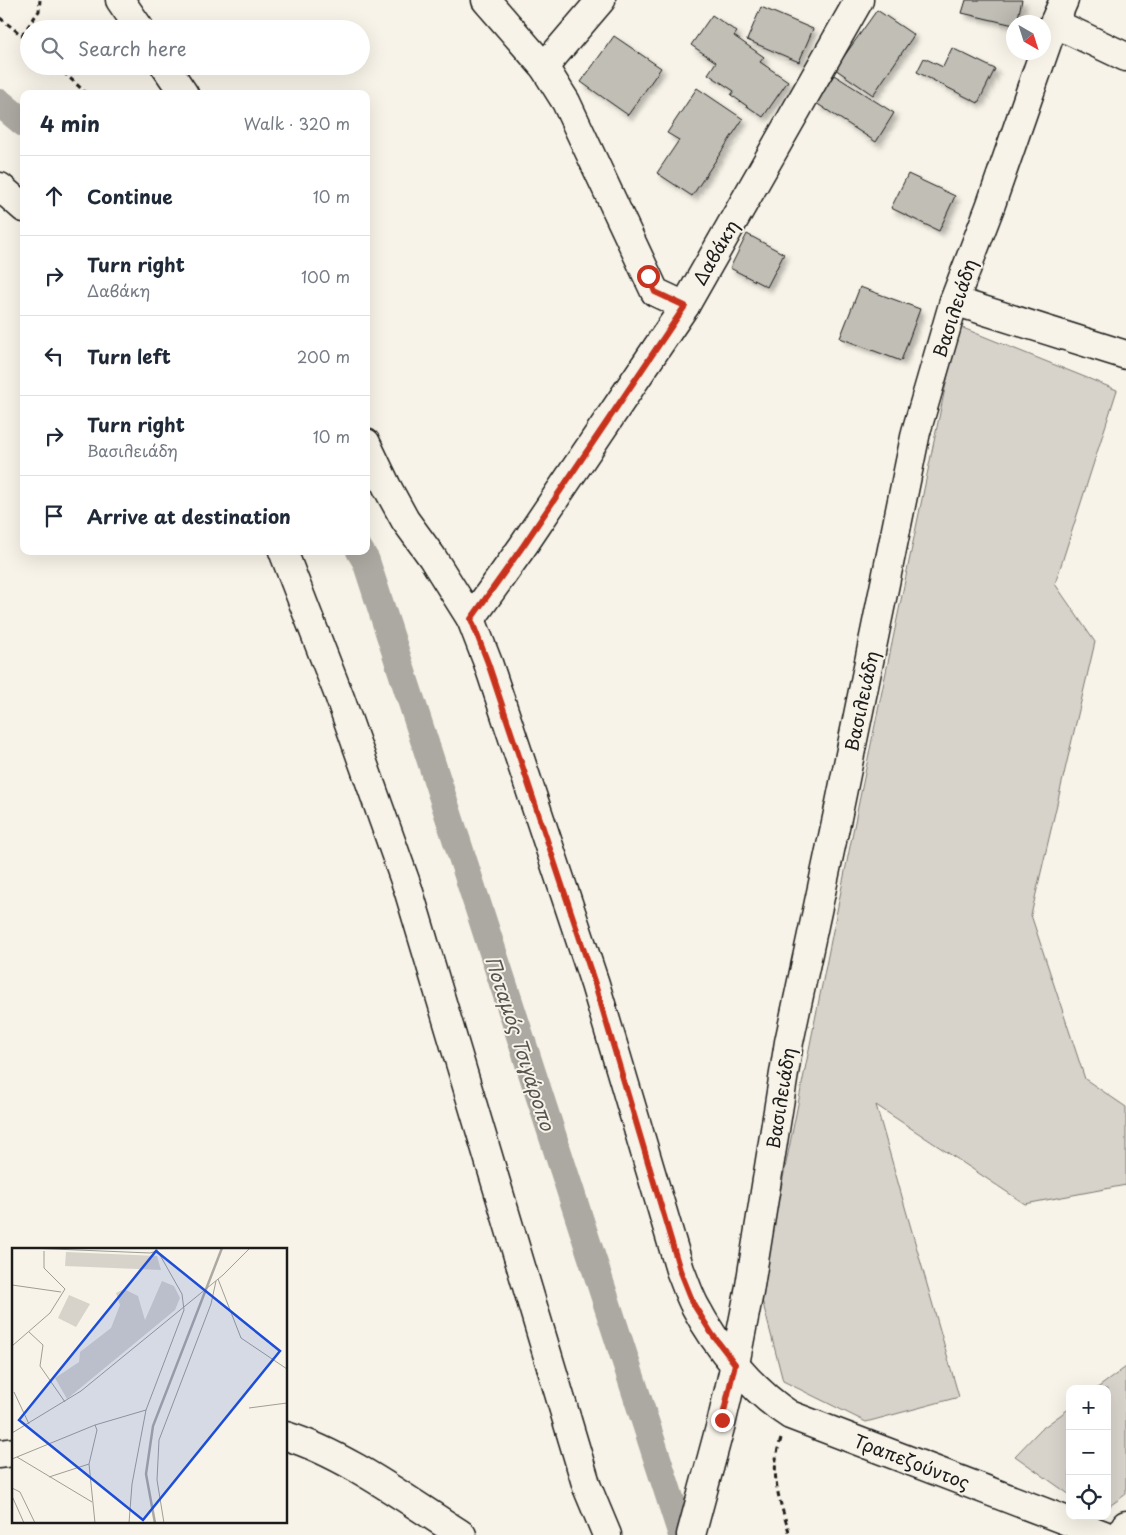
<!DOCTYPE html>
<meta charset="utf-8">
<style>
body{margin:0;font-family:"Playpen Sans",sans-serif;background:#f2f2f3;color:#1f2937}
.controls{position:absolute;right:15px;bottom:15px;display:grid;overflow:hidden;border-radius:10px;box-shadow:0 5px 20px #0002}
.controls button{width:45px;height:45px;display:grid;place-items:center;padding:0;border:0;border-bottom:1px solid #e0e1e3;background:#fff;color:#1f2937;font:25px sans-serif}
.compass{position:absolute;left:1006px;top:15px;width:45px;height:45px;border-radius:50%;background:#fff;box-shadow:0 5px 20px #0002;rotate:141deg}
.stop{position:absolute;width:15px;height:15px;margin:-11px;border:4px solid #c8321e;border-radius:50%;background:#fff}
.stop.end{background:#c8321e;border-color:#fff;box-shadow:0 1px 5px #0008}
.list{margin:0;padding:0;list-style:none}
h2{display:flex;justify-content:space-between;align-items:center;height:65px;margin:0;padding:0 20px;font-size:21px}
h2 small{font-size:16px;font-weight:400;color:#747a83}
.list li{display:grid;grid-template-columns:32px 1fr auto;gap:15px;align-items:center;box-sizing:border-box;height:80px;padding:0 20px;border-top:1px solid #e0e1e3}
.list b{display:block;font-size:19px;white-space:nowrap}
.list p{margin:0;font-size:16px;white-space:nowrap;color:#747a83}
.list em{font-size:16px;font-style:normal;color:#747a83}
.icon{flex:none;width:28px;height:28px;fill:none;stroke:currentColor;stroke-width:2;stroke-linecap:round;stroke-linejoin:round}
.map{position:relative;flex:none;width:1126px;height:1535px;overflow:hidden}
.search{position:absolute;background:#fff;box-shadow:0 5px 20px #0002;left:20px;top:20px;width:350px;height:55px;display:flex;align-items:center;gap:12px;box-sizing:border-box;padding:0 18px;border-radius:28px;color:#747a83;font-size:19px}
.panel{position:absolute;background:#fff;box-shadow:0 5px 20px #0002;left:20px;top:90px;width:350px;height:465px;border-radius:10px}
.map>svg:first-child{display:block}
.green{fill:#d7d3cb;stroke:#7a7874}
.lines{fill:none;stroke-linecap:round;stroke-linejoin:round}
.canal{stroke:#aca9a2;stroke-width:28}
.building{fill:#c0beb5;stroke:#1c1c1c;filter:url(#shadow)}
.minor-casing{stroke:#1c1c1c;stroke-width:31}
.major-casing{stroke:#1c1c1c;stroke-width:31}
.path{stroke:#1c1c1c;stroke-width:3;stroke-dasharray:5 4;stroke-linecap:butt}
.minor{stroke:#f7f3e8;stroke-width:28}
.major{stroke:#f7f3e8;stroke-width:28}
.route{stroke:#c8321e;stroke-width:6}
.labels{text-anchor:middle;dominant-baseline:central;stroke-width:4;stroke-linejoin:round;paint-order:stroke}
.street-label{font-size:18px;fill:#1c1c1c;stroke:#f7f3e8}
.water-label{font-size:19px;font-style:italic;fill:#565452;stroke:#f7f3e8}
.inset-river{fill:none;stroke:#aca9a2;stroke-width:2.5}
.inset-road{fill:none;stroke:#9f9d96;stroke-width:1}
.view{fill:#1d4ed8;fill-opacity:0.15;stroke:#1d4ed8;stroke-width:2.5}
.inset-edge{fill:none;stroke:#1c1c1c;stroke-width:2.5}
</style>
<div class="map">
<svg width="1126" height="1535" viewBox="0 0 1126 1535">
<defs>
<filter id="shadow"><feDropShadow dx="4.5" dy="4.5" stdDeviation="2.5" flood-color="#0004"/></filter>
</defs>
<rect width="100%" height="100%" fill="#f7f3e8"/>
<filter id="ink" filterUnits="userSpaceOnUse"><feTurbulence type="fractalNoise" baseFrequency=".02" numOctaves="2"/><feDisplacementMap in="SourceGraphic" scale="10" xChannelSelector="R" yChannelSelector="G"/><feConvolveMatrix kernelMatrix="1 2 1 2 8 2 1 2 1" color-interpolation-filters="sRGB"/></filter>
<g filter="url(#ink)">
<g class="green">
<path d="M 958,326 L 1117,390 L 1055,584 L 1095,642 L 1031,915 L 1085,1079 L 1126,1107 L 1126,1185 L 1025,1204 L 876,1105 L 959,1397 L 866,1422 L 783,1381 L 760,1292 L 859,802 Z"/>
<path d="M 1126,1367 L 1126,1494 L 1107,1508 L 1107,1389 L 1096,1389 Z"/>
<path d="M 1070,1408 L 1070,1495 L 1015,1456 L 1040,1430 Z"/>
</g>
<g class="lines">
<g class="canal">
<path d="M 0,103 L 24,123"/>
<path d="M 360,551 L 366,561 L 682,1535"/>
</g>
</g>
<g class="building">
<path d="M 966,0 L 1022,0 L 1017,22 L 1014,22 L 1014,25 L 962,13 Z"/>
<path d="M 761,7 L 813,29 L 799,62 L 747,40 Z"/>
<path d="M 877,10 L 914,35 L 873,95 L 835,69 Z"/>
<path d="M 712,15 L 737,32 L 734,36 L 764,57 L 760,62 L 788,81 L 763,117 L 731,95 L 734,91 L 708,74 L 716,62 L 691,45 Z"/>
<path d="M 614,36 L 661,68 L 628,115 L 581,82 Z"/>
<path d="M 952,48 L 995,69 L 978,103 L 917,72 L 924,58 L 943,67 Z"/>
<path d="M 834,75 L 894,113 L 876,142 L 816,103 Z"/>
<path d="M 697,88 L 743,119 L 692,196 L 657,173 L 679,140 L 667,133 Z"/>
<path d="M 908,174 L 955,196 L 939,231 L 891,208 Z"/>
<path d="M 747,234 L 784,254 L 767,287 L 730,268 Z"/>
<path d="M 860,287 L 920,309 L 901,361 L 840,338 Z"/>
</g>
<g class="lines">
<g class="minor-casing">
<g id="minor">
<path d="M 120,0 L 140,29"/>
<path d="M 486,0 L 544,67 L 566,102 L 655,292 L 685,306"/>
<path d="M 1054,23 L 1126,57"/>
<path d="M 165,66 L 184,94"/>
<path d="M 544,67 L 601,0"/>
<path d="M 0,187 L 24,208"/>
<path d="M 954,301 L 1126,355"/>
<path d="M 366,443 L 387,487 L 405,520 L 432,557 L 471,619 L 488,663 L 595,984 L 680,1270 C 685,1282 689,1295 695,1306 C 716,1346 752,1391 790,1415 L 1104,1535"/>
<path d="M 283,551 L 340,698 L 408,889 L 587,1487 L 607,1535"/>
<path d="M 471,619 L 523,546 L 685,306 L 859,0"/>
<path d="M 286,1436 C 347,1455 408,1501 462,1535"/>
<path d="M 0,1454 L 14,1452"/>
<path d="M 1120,1535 L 1126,1525"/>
</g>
</g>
<g class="major-casing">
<path id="major" d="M 691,1535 L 722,1420 L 735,1364 L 749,1292 L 789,1042 L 838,813 L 916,432 L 954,301 L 990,207 L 1054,23 L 1064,0"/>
</g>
<g class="path">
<path d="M 0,18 L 29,41"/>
<path d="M 22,35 L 39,11 L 40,0"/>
<path d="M 57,66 L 87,94"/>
<path d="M 781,1439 C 768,1475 780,1500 790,1535"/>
</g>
<use href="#minor" class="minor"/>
<use href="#major" class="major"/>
</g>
</g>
<g class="lines" filter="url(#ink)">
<path class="route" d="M 648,276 L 655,292 L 685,306 L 523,546 L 471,619 L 488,663 L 595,984 L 680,1270 L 694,1305 L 712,1334 L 735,1364 L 722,1420"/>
</g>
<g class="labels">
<g class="street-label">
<text transform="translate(715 252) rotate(-60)">Δαβάκη</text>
<text transform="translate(954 308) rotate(-72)">Βασιλειάδη</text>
<text transform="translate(861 701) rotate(-78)">Βασιλειάδη</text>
<text transform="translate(780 1098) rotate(-81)">Βασιλειάδη</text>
<text transform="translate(912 1461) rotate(21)">Τραπεζούντος</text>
</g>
<g class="water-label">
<text transform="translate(521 1043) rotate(72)">Ποταμός Τσιγάροπο</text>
</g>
</g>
<g transform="translate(12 1248)">
<rect width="275" height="275" fill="#f7f3e8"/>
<path d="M 54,4 L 145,8 L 149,22 L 53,18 ZM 150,33 L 162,38 L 168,50 L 163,62 L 55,151 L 43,130 L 67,114 L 68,104 L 99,80 L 108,57 L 104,45 L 112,41 L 126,48 L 133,72 ZM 57,47 L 78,56 L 64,79 L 46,70 Z" fill="#d7d3cb"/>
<path class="inset-river" d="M 143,275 L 134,226 L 141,178 L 210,0"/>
<path class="inset-road" d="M 17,0 L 138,5 L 145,3M 206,31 L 229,90 L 275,121M 0,37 L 49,44M 17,84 L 31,97 L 28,118 L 53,154M 0,98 L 38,65 L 53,41 L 32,20 L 32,3M 2,144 L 17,176M 237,160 L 275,155M 0,185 L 69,143 L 211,27 L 238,0M 5,209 L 80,254M 0,211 L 83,177 L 134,162M 37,229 L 77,216M 0,240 L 8,244 L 23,275M 0,248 L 12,275M 42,275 L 59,275M 83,275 L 77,216 L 85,182 L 83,177M 117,275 L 120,236 L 134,162 L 172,62 L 170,46 L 144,0M 152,275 L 145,232 L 147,192 L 199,56 L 204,33"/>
<path class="view" d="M 144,3 L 268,103 L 131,272 L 7,172 Z"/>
<rect width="275" height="275" class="inset-edge"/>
</g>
</svg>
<div class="controls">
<button>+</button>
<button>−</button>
<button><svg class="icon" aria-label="locate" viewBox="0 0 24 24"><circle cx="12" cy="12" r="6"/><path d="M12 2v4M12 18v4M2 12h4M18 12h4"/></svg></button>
</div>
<svg class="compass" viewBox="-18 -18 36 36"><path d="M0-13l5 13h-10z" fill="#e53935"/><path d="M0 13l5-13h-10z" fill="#747a83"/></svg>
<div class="stop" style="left:648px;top:276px"></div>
<div class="stop end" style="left:722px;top:1420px"></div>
<div class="search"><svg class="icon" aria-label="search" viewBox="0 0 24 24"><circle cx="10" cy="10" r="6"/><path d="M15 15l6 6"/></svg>Search here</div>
<section class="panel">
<h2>4 min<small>Walk · 320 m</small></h2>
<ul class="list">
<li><svg class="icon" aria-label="ahead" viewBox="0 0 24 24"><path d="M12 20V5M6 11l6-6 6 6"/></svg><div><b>Continue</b></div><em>10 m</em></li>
<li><svg class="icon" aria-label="right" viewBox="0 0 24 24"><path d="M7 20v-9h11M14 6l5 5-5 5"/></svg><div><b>Turn right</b><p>Δαβάκη</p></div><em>100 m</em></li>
<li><svg class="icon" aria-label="left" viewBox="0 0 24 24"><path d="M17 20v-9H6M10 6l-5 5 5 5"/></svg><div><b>Turn left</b></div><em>200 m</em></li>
<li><svg class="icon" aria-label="right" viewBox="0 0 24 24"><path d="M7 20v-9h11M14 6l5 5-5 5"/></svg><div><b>Turn right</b><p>Βασιλειάδη</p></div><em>10 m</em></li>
<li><svg class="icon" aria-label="arrive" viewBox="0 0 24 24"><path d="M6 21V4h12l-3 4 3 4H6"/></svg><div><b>Arrive at destination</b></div></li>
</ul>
</section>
</div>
